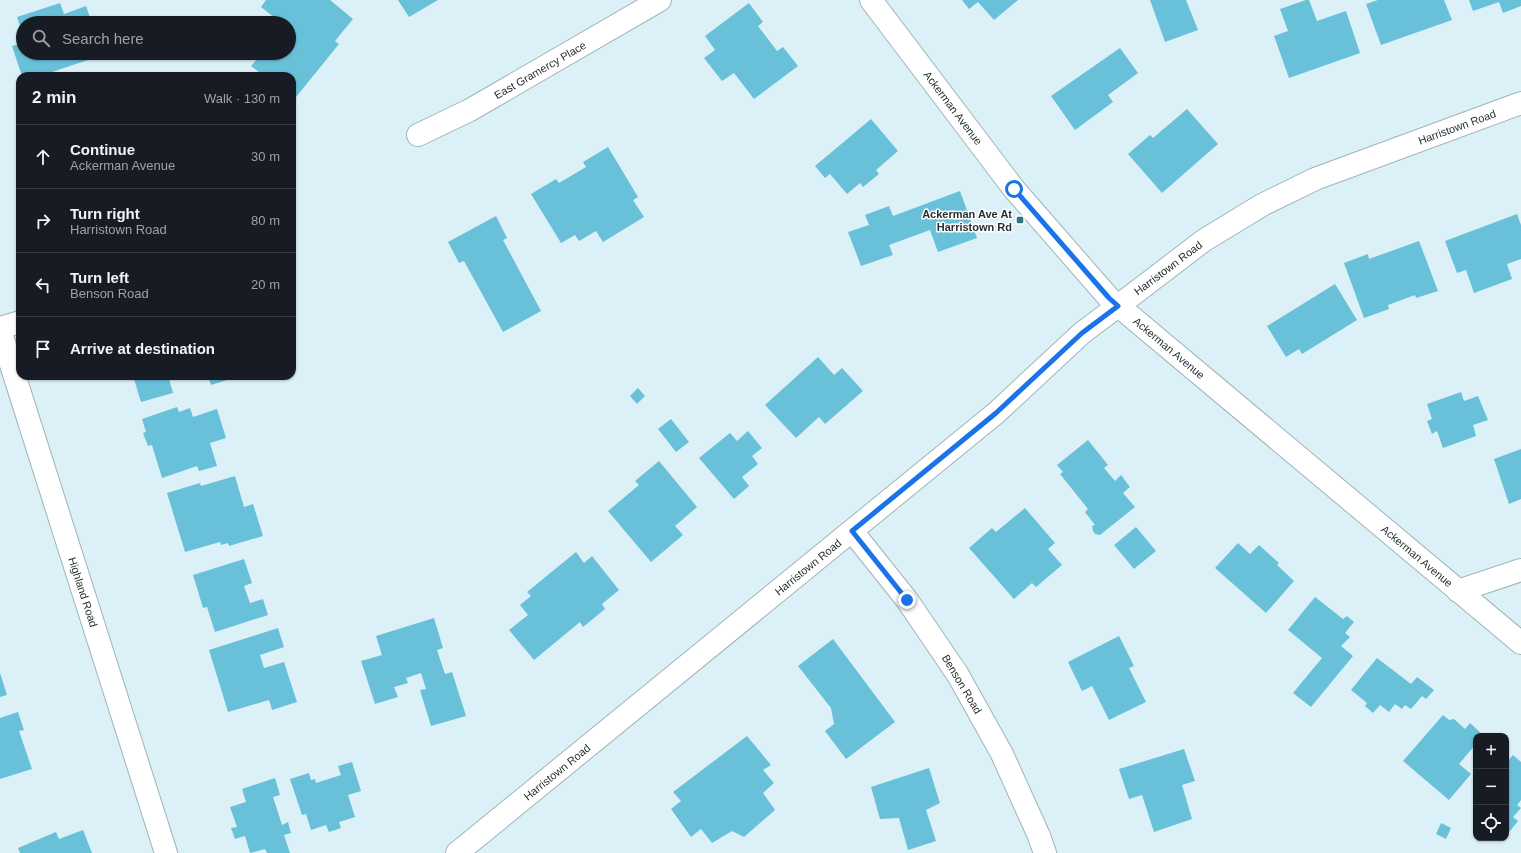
<!DOCTYPE html>
<meta charset="utf-8">
<style>
body{margin:0;font-family:Arial,sans-serif;background:#242831;color:#f1f3f6}
.controls{position:absolute;right:12px;bottom:12px;display:grid;overflow:hidden;border-radius:8px;box-shadow:0 1px 3px #0004}
.controls button{width:36px;height:36px;display:grid;place-items:center;padding:0;border:0;border-bottom:1px solid #363941;background:#171b24;color:#f1f3f6;font:20px sans-serif}
.stop{position:absolute;width:12px;height:12px;margin:-9px;border:3px solid #1a73e8;border-radius:50%;background:#fff}
.stop.end{background:#1a73e8;border-color:#fff;box-shadow:0 1px 4px #0008}
.list{margin:0;padding:0;list-style:none}
h2{display:flex;justify-content:space-between;align-items:center;height:52px;margin:0;padding:0 16px;font-size:17px}
h2 small{font-size:13px;font-weight:400;color:#9ea1a6}
.list li{display:grid;grid-template-columns:26px 1fr auto;gap:12px;align-items:center;box-sizing:border-box;height:64px;padding:0 16px;border-top:1px solid #363941}
.list b{display:block;font-size:15px;white-space:nowrap}
.list p{margin:0;font-size:13px;white-space:nowrap;color:#9ea1a6}
.list em{font-size:13px;font-style:normal;color:#9ea1a6}
.icon{flex:none;width:22px;height:22px;fill:none;stroke:currentColor;stroke-width:2;stroke-linecap:round;stroke-linejoin:round}
.map{position:relative;flex:none;width:1521px;height:853px;overflow:hidden}
.search{position:absolute;background:#171b24;box-shadow:0 1px 3px #0004;left:16px;top:16px;width:280px;height:44px;display:flex;align-items:center;gap:10px;box-sizing:border-box;padding:0 14px;border-radius:22px;color:#9ea1a6;font-size:15px}
.panel{position:absolute;background:#171b24;box-shadow:0 1px 3px #0004;left:16px;top:72px;width:280px;height:308px;border-radius:12px}
.map>svg:first-child{display:block}
.building{fill:#69c0d9}
.lines{fill:none;stroke-linecap:round;stroke-linejoin:round}
.minor-casing{stroke:#9fb4ba;stroke-width:24}
.tertiary-casing{stroke:#9fb4ba;stroke-width:24}
.minor{stroke:#fff;stroke-width:22}
.tertiary{stroke:#fff;stroke-width:22}
.route{stroke:#1a73e8;stroke-width:5}
.poi-dot{fill:#2f7283;stroke:#fff;stroke-width:1.5}
.labels{text-anchor:middle;dominant-baseline:central;stroke-width:3;stroke-linejoin:round;paint-order:stroke}
.street-label{font-size:11px;fill:#272f31;stroke:#fff}
.poi-label{font-size:11px;font-weight:bold;fill:#272f31;stroke:#fff;text-anchor:end}
</style>
<div class="map">
<svg width="1521" height="853" viewBox="0 0 1521 853">
<rect width="100%" height="100%" fill="#dbf1f7"/>
<g class="building">
<path d="M 266,0 L 330,0 L 353,19 L 335,41 L 339,44 L 292,102 L 292,76 L 264,76 L 251,66 L 257,59 L 252,55 L 254,53 L 289,53 L 289,23 L 278,23 L 280,22 L 261,7 Z"/>
<path d="M 398,0 L 438,0 L 409,17 Z"/>
<path d="M 962,0 L 1018,0 L 994,20 L 978,2 L 969,9 Z"/>
<path d="M 1150,0 L 1186,0 L 1198,30 L 1165,42 Z"/>
<path d="M 1306,0 L 1309,0 L 1317,21 L 1346,11 L 1360,53 L 1289,78 L 1274,36 L 1288,31 L 1280,9 Z"/>
<path d="M 1378,0 L 1444,0 L 1452,20 L 1381,45 L 1366,4 Z"/>
<path d="M 1469,0 L 1521,0 L 1521,6 L 1503,13 L 1499,2 L 1473,11 Z"/>
<path d="M 60,3 L 64,14 L 86,6 L 92,23 L 23,23 L 23,36 L 17,17 Z"/>
<path d="M 749,3 L 763,22 L 758,26 L 777,51 L 783,47 L 798,66 L 754,99 L 734,73 L 722,81 L 704,58 L 715,50 L 705,36 Z"/>
<path d="M 23,43 L 23,53 L 89,53 L 91,59 L 40,76 L 22,76 L 12,46 Z"/>
<path d="M 1120,48 L 1138,73 L 1108,95 L 1113,102 L 1075,130 L 1051,96 Z"/>
<path d="M 1187,109 L 1218,144 L 1162,193 L 1128,154 L 1150,135 L 1153,138 Z"/>
<path d="M 871,119 L 898,151 L 876,170 L 879,174 L 863,187 L 860,183 L 847,194 L 830,174 L 825,178 L 815,166 Z"/>
<path d="M 608,147 L 638,197 L 633,200 L 644,217 L 603,242 L 596,231 L 579,241 L 575,235 L 561,243 L 531,194 L 556,179 L 559,183 L 586,167 L 583,162 Z"/>
<path d="M 960,191 L 977,238 L 938,252 L 930,230 L 889,245 L 893,255 L 861,266 L 848,232 L 869,225 L 865,215 L 889,206 L 893,216 Z"/>
<path d="M 1517,214 L 1521,225 L 1521,259 L 1507,264 L 1512,279 L 1474,293 L 1466,270 L 1457,273 L 1445,241 Z"/>
<path d="M 496,216 L 507,238 L 503,240 L 541,311 L 503,332 L 464,261 L 459,263 L 448,242 Z"/>
<path d="M 1419,241 L 1438,291 L 1416,298 L 1415,295 L 1388,305 L 1389,309 L 1364,318 L 1344,263 L 1368,254 L 1369,259 Z"/>
<path d="M 1335,284 L 1357,320 L 1302,354 L 1299,349 L 1286,357 L 1267,326 Z"/>
<path d="M 818,357 L 834,375 L 842,368 L 863,391 L 825,424 L 819,417 L 796,438 L 765,405 Z"/>
<path d="M 133,376 L 178,376 L 169,379 L 173,393 L 141,402 Z"/>
<path d="M 208,376 L 240,376 L 211,385 Z"/>
<path d="M 638,388 L 645,396 L 637,404 L 630,396 Z"/>
<path d="M 1461,392 L 1464,401 L 1478,396 L 1488,420 L 1473,425 L 1476,436 L 1443,448 L 1437,431 L 1432,434 L 1427,421 L 1432,419 L 1427,404 Z"/>
<path d="M 177,407 L 179,412 L 190,408 L 193,417 L 217,409 L 226,438 L 210,443 L 217,466 L 199,471 L 197,466 L 162,478 L 152,445 L 148,446 L 143,433 L 146,432 L 142,419 Z"/>
<path d="M 671,419 L 689,442 L 676,452 L 658,429 Z"/>
<path d="M 748,431 L 762,448 L 752,456 L 758,464 L 742,477 L 749,486 L 734,499 L 699,458 L 730,433 L 737,441 Z"/>
<path d="M 1088,440 L 1108,465 L 1104,468 L 1115,481 L 1121,475 L 1130,487 L 1123,493 L 1135,507 L 1100,535 L 1095,534 L 1093,531 L 1092,526 L 1095,525 L 1085,512 L 1088,509 L 1060,474 L 1063,472 L 1057,465 Z"/>
<path d="M 1521,449 L 1521,499 L 1509,504 L 1494,459 Z"/>
<path d="M 659,461 L 697,507 L 675,526 L 683,535 L 651,562 L 608,511 L 639,485 L 635,481 Z"/>
<path d="M 235,476 L 244,507 L 253,504 L 263,536 L 229,546 L 228,543 L 221,545 L 220,542 L 185,552 L 167,493 L 200,483 L 201,486 Z"/>
<path d="M 1025,508 L 1055,543 L 1048,549 L 1062,565 L 1036,587 L 1032,583 L 1014,599 L 969,548 L 992,528 L 996,532 Z"/>
<path d="M 1136,527 L 1156,551 L 1134,569 L 1114,545 Z"/>
<path d="M 1238,543 L 1250,554 L 1259,545 L 1279,563 L 1277,565 L 1294,581 L 1266,613 L 1215,568 Z"/>
<path d="M 576,552 L 584,563 L 592,556 L 619,590 L 602,604 L 605,609 L 583,627 L 580,622 L 534,660 L 509,630 L 528,615 L 520,605 L 531,596 L 527,592 Z"/>
<path d="M 244,559 L 252,583 L 244,586 L 250,603 L 263,599 L 268,615 L 215,632 L 207,607 L 203,608 L 193,575 Z"/>
<path d="M 1315,597 L 1343,619 L 1347,616 L 1354,622 L 1345,633 L 1350,637 L 1341,646 L 1353,656 L 1311,707 L 1293,693 L 1322,658 L 1288,630 Z"/>
<path d="M 434,618 L 443,648 L 437,650 L 445,674 L 452,672 L 466,716 L 431,726 L 420,690 L 426,689 L 421,673 L 406,678 L 408,683 L 394,687 L 398,697 L 375,704 L 361,661 L 382,655 L 376,636 Z"/>
<path d="M 278,628 L 284,647 L 260,655 L 264,668 L 284,662 L 297,702 L 272,710 L 269,700 L 228,712 L 209,650 Z"/>
<path d="M 1119,636 L 1134,666 L 1129,668 L 1146,702 L 1109,720 L 1092,686 L 1082,691 L 1068,662 Z"/>
<path d="M 833,639 L 895,722 L 846,759 L 825,731 L 834,724 L 831,708 L 798,666 Z"/>
<path d="M 1377,658 L 1411,684 L 1417,677 L 1434,690 L 1426,699 L 1422,696 L 1411,709 L 1405,705 L 1402,709 L 1395,704 L 1389,712 L 1380,705 L 1373,713 L 1365,706 L 1367,703 L 1351,690 Z"/>
<path d="M 0,673 L 7,695 L 0,697 Z"/>
<path d="M 18,712 L 24,730 L 19,731 L 32,769 L 0,779 L 0,718 Z"/>
<path d="M 1443,715 L 1449,720 L 1454,719 L 1465,729 L 1470,723 L 1483,735 L 1476,736 L 1476,744 L 1459,764 L 1471,774 L 1449,800 L 1403,761 Z"/>
<path d="M 747,736 L 771,765 L 763,770 L 774,783 L 763,793 L 775,810 L 744,837 L 732,831 L 712,843 L 701,829 L 691,837 L 671,809 L 681,801 L 673,792 Z"/>
<path d="M 1184,749 L 1195,781 L 1182,785 L 1192,819 L 1154,832 L 1142,795 L 1129,799 L 1119,769 Z"/>
<path d="M 1513,755 L 1521,762 L 1521,800 L 1517,805 L 1521,808 L 1513,817 L 1518,821 L 1506,836 L 1506,763 Z"/>
<path d="M 352,762 L 361,791 L 348,795 L 355,817 L 339,822 L 341,828 L 329,832 L 326,825 L 311,830 L 306,814 L 302,815 L 290,779 L 309,773 L 311,780 L 315,779 L 316,783 L 341,775 L 338,766 Z"/>
<path d="M 929,768 L 940,803 L 926,810 L 936,841 L 908,850 L 899,818 L 880,819 L 871,787 Z"/>
<path d="M 275,778 L 280,795 L 273,797 L 282,825 L 288,822 L 291,833 L 284,835 L 290,853 L 267,853 L 265,849 L 250,853 L 245,836 L 235,839 L 231,828 L 237,827 L 230,807 L 246,802 L 242,789 Z"/>
<path d="M 1441,823 L 1451,828 L 1446,839 L 1436,834 Z"/>
<path d="M 83,830 L 92,853 L 20,853 L 18,848 L 56,832 L 59,839 Z"/>
</g>
<g class="lines">
<g class="minor-casing">
<g id="minor">
<path d="M 418,135 L 470,110 L 660,0"/>
<path d="M 1118,306 L 1203,241 L 1262,205 L 1315,179 L 1521,103"/>
<path d="M 0,328 L 20,322"/>
<path d="M 0,330 L 166,853"/>
<path d="M 852,531 L 907,600 L 958,675 L 1002,754 L 1039,836 L 1045,853"/>
<path d="M 1458,591 L 1521,570"/>
</g>
</g>
<g class="tertiary-casing">
<g id="tertiary">
<path d="M 871,0 L 1014,189 L 1109,298 L 1521,643"/>
<path d="M 457,853 L 996,413 L 1082,333 L 1118,306"/>
</g>
</g>
<use href="#minor" class="minor"/>
<use href="#tertiary" class="tertiary"/>
</g>
<g class="lines">
<path class="route" d="M 907,600 L 852,531 L 996,413 L 1082,333 L 1118,306 L 1109,298 L 1014,189"/>
</g>
<rect class="poi-dot" x="1016" y="216" width="8" height="8" rx="2"/>
<g class="labels">
<g class="street-label">
<text transform="translate(540 70) rotate(-30)">East Gramercy Place</text>
<text transform="translate(953 108) rotate(53)">Ackerman Avenue</text>
<text transform="translate(1457 127) rotate(-20)">Harristown Road</text>
<text transform="translate(1168 268) rotate(-37)">Harristown Road</text>
<text transform="translate(1169 348) rotate(40)">Ackerman Avenue</text>
<text transform="translate(1417 556) rotate(40)">Ackerman Avenue</text>
<text transform="translate(808 567) rotate(-39)">Harristown Road</text>
<text transform="translate(83 592) rotate(72)">Highland Road</text>
<text transform="translate(962 684) rotate(59)">Benson Road</text>
<text transform="translate(557 772) rotate(-39)">Harristown Road</text>
</g>
<g class="poi-label">
<text x="1012" y="214">Ackerman Ave At<tspan x="1012" dy="13">Harristown Rd</tspan></text>
</g>
</g>
</svg>
<div class="controls">
<button>+</button>
<button>−</button>
<button><svg class="icon" aria-label="locate" viewBox="0 0 24 24"><circle cx="12" cy="12" r="6"/><path d="M12 2v4M12 18v4M2 12h4M18 12h4"/></svg></button>
</div>
<div class="stop" style="left:1014px;top:189px"></div>
<div class="stop end" style="left:907px;top:600px"></div>
<div class="search"><svg class="icon" aria-label="search" viewBox="0 0 24 24"><circle cx="10" cy="10" r="6"/><path d="M15 15l6 6"/></svg>Search here</div>
<section class="panel">
<h2>2 min<small>Walk · 130 m</small></h2>
<ul class="list">
<li><svg class="icon" aria-label="ahead" viewBox="0 0 24 24"><path d="M12 20V5M6 11l6-6 6 6"/></svg><div><b>Continue</b><p>Ackerman Avenue</p></div><em>30 m</em></li>
<li><svg class="icon" aria-label="right" viewBox="0 0 24 24"><path d="M7 20v-9h11M14 6l5 5-5 5"/></svg><div><b>Turn right</b><p>Harristown Road</p></div><em>80 m</em></li>
<li><svg class="icon" aria-label="left" viewBox="0 0 24 24"><path d="M17 20v-9H6M10 6l-5 5 5 5"/></svg><div><b>Turn left</b><p>Benson Road</p></div><em>20 m</em></li>
<li><svg class="icon" aria-label="arrive" viewBox="0 0 24 24"><path d="M6 21V4h12l-3 4 3 4H6"/></svg><div><b>Arrive at destination</b></div></li>
</ul>
</section>
</div>
